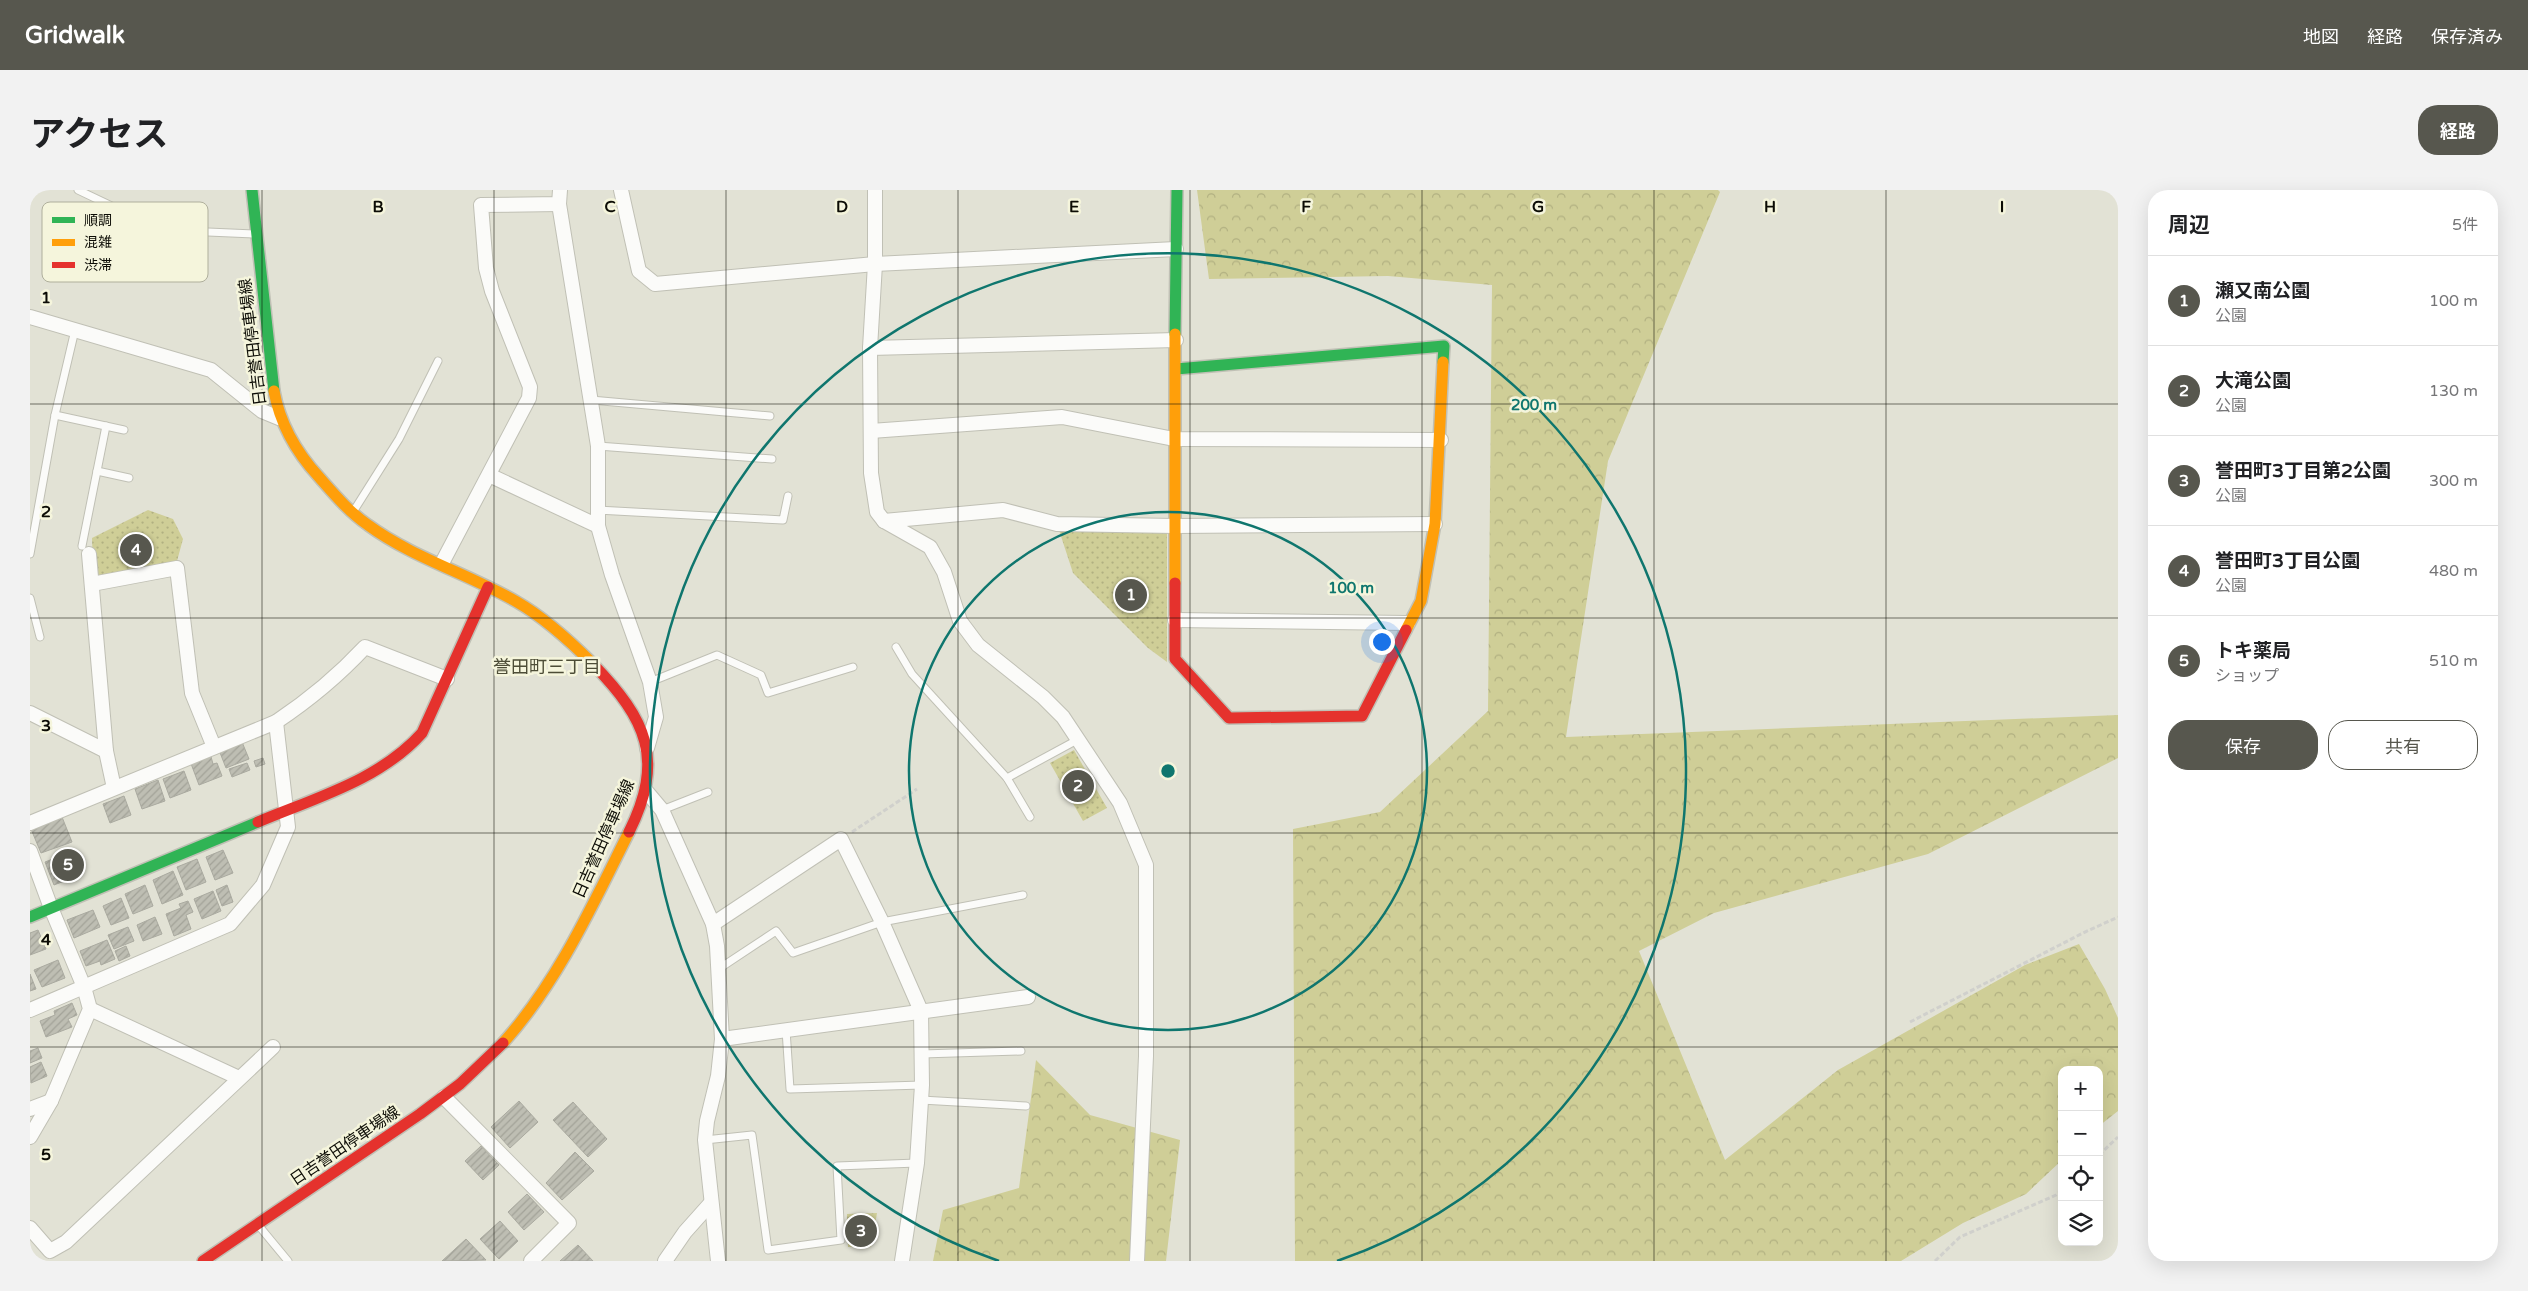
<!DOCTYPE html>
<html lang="ja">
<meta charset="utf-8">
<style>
body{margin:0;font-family:"Varela Round","Noto Sans JP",sans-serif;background:#f2f2f2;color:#202124}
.controls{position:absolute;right:15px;bottom:15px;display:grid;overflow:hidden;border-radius:10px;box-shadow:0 5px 20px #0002}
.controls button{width:45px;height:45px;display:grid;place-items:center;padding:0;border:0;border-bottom:1px solid #e0e0e0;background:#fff;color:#202124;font:25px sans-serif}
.you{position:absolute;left:1351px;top:451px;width:18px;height:18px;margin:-12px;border:4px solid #fff;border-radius:50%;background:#1a73e8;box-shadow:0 0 0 8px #1a73e833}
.badge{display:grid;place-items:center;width:32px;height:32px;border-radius:50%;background:#57574e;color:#fff;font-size:16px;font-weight:700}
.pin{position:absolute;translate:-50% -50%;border:2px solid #fff;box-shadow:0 1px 5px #0006}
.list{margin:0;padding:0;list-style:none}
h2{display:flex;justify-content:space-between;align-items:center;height:65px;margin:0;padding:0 20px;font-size:21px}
h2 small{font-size:16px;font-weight:400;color:#757577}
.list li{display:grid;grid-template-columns:32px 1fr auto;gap:15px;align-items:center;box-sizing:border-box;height:90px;padding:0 20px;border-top:1px solid #e0e0e0}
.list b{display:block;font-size:19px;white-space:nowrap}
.list p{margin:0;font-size:16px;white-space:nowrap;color:#757577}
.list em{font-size:16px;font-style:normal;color:#757577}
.actions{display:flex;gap:10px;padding:15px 20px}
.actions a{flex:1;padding:11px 0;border:1px solid #57574e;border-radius:20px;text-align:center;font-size:18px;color:#57574e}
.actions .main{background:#57574e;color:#fff}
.icon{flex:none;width:28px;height:28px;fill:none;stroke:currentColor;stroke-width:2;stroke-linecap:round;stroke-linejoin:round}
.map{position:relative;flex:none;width:2088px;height:1071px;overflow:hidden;border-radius:20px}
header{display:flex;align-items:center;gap:30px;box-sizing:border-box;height:70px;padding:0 25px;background:#57574e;color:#fff}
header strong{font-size:24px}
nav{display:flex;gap:28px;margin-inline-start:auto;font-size:18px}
.intro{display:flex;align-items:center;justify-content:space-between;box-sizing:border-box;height:120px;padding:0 30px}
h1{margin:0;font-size:35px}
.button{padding:12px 22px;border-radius:20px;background:#57574e;color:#fff;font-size:18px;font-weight:700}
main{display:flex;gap:30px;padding:0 30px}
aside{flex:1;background:#fff;border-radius:20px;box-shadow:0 5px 20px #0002}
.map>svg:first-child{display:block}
.grass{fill:url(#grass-dots)}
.forest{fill:url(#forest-crowns)}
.building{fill:url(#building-hatch);stroke:#aaaaa0}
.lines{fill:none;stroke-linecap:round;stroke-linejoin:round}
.lane-casing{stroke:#c0c0b5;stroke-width:9}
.street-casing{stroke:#c0c0b5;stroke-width:16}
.fast-casing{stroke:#c0c0b5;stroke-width:14}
.slow-casing{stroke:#c0c0b5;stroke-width:14}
.jam-casing{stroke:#c0c0b5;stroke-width:14}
.path{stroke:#d0d0cc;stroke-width:3;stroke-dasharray:5 2.5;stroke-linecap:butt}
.lane{stroke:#fbfbf9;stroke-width:7}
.street{stroke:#fbfbf9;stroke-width:14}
.fast{stroke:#30b455;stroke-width:11}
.slow{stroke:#ff9f0a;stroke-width:11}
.jam{stroke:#e5322d;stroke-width:11}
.grid{fill:none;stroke:#0c0c05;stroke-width:1;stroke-opacity:0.55}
.ring{fill:none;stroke:#0f766e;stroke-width:2.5}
.labels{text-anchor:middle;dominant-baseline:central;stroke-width:5;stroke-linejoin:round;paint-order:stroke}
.street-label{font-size:16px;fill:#0c0c05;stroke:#f5f5dc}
.neighbourhood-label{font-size:18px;fill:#4d4d37;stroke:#f5f5dc}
.key{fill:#f5f5dc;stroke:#afaf9c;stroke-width:1}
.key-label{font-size:14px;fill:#0c0c05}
.grid-label{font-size:16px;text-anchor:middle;font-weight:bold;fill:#0c0c05;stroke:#f5f5dc;stroke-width:5;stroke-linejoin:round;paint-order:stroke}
.centre{fill:#0f766e;stroke:#f5f5dc;stroke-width:2.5}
.ring-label{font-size:15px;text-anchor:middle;font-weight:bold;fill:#0f766e;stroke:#f5f5dc;stroke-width:5;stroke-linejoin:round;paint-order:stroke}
</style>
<header>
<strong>Gridwalk</strong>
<nav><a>地図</a><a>経路</a><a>保存済み</a></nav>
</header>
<div class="intro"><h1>アクセス</h1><a class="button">経路</a></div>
<main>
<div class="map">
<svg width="2088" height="1071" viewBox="0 0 2088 1071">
<defs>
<pattern id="grass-dots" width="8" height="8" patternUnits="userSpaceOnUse" patternTransform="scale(1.25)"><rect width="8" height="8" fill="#cfce97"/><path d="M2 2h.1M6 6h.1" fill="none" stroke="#b1b081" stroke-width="1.8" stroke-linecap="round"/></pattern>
<pattern id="forest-crowns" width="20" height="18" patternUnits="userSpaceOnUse" patternTransform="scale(1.25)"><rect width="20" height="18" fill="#cfce97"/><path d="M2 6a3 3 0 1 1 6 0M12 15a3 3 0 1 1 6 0" fill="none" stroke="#b1b081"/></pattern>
<pattern id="building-hatch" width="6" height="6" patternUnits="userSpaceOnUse" patternTransform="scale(1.25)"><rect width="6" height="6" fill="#bebeb3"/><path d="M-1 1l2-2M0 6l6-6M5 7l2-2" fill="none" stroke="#a2a298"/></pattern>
</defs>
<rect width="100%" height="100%" fill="#e2e2d5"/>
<g class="grass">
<path d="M 118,320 L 143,329 L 153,349 L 147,371 L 70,386 L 63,379 L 62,348 Z"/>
<path d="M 1027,334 L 1137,343 L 1137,472 L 1118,458 L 1043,383 Z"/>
<path d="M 1044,560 L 1077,618 L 1053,631 L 1020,573 Z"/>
<path d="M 847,1023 L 841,1057 L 818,1057 L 817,1024 Z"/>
</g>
<g class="forest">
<path d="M 1167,0 L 1688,0 L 1690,2 L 1578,271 L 1536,547 L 2088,525 L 2088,568 L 1898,664 L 1684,723 L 1609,761 L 1695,970 L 1808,880 L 1995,775 L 2049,754 L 2075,799 L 2088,828 L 2088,921 L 2069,936 L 2069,880 L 2032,880 L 2032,970 L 1996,1004 L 1933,1033 L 1871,1071 L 1265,1071 L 1263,639 L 1350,622 L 1458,521 L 1462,95 L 1358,86 L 1179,89 Z"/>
<path d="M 1006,870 L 1060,925 L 1150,950 L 1136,1071 L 903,1071 L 913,1020 L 989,998 Z"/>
</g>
<g class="building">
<path d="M 212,552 L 219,569 L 196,578 L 189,560 Z"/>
<path d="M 180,563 L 183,574 L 187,573 L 192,586 L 169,595 L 160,571 Z"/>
<path d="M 233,568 L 235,574 L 226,577 L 224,571 Z"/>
<path d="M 217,573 L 220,580 L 202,587 L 199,579 Z"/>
<path d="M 154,581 L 161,600 L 140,608 L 133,589 Z"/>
<path d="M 128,590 L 135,611 L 112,619 L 105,599 Z"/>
<path d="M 94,606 L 101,625 L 80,633 L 73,614 Z"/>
<path d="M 32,627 L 42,652 L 11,663 L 1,639 Z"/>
<path d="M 193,660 L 203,683 L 185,690 L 176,667 Z"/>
<path d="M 44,661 L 52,684 L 24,695 L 15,672 Z"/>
<path d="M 167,669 L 176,692 L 156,700 L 147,677 Z"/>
<path d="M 143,681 L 153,705 L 132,714 L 123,690 Z"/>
<path d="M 115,695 L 123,716 L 103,724 L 95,704 Z"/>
<path d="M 197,695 L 203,712 L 192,716 L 186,700 Z"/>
<path d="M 183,701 L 191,721 L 172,729 L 164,709 Z"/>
<path d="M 91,708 L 99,728 L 81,735 L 73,716 Z"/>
<path d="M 158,711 L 163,722 L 156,725 L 161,739 L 144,746 L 136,724 L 151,718 L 149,714 Z"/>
<path d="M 63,720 L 70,737 L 44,748 L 37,730 Z"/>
<path d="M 125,727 L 132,744 L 113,751 L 107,735 Z"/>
<path d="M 98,737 L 104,751 L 84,759 L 78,745 Z"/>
<path d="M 8,740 L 16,759 L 0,765 L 0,743 Z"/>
<path d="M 77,750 L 85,769 L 71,775 L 70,771 L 56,776 L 50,761 Z"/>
<path d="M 96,756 L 100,766 L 89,771 L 85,761 Z"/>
<path d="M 28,770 L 35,788 L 12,797 L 4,780 Z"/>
<path d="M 0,784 L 6,799 L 0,801 Z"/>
<path d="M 42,813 L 47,825 L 38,829 L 42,837 L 16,847 L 10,831 L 25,825 L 24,821 Z"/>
<path d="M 8,858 L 12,868 L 0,873 L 0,861 Z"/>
<path d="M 11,872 L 17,886 L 1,893 L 0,877 Z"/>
<path d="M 489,911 L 508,932 L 480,958 L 461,937 Z"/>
<path d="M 543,912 L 577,949 L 558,967 L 523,930 Z"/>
<path d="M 451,956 L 469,975 L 453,990 L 435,971 Z"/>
<path d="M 545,962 L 564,981 L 532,1010 L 516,993 Z"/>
<path d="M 497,1004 L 514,1022 L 494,1040 L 478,1022 Z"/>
<path d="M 470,1031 L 488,1051 L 469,1069 L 450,1049 Z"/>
<path d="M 436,1049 L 456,1070 L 412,1071 Z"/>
<path d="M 548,1055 L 563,1071 L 530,1071 Z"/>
</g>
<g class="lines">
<g class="lane-casing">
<g id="lane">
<path d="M 48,0 L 132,40 L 224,44"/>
<path d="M 561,210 L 740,226"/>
<path d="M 25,225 L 94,240"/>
<path d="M 568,256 L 742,269"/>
<path d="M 67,281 L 99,288"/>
<path d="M 567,320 L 753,330 L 758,306"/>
<path d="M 323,322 L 369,249 L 408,171"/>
<path d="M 52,356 L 76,236"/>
<path d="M 0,364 L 25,225 L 45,140"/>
<path d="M 0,408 L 10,447"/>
<path d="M 866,457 L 882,484 L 977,588 L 1000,627"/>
<path d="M 620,492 L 687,465 L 731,485 L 738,503 L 823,477"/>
<path d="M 977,588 L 1049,549"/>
<path d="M 632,620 L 678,602"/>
<path d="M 690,778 L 746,741 L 763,763 L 852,732 L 993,705"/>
<path d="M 756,840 L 760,899 L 892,895"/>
<path d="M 892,864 L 991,861"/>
<path d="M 891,910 L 996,916"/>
<path d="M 675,950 L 722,945 L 738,1060 L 811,1050 L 807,976 L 887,973"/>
<path d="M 229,1036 L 258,1071"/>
</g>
</g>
<g class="street-casing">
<g id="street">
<path d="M 591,0 L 609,81 L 625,94 L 845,74 L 1146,59"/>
<path d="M 845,0 L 845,74 L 840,158 L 841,283 L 847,322 L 854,331 L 900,357 L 914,382 L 930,431 L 948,455 L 1013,507 L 1033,527 L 1090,613 L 1116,675 L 1116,866 L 1107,1071"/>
<path d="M 529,14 L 568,256 L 568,336 L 582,385 L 620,492 L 626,527 L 617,558"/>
<path d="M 0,127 L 181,180 L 232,221 L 249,228"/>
<path d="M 840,158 L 1146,150"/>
<path d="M 841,241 L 1032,227 L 1144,249 L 1411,250"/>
<path d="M 459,285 L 568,336"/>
<path d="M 854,331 L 973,320 L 1027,334 L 1145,336 L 1405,334"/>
<path d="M 59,364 L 76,561 L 84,598"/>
<path d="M 412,373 L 499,208 L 500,197 L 462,101 L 456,78 L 451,15 L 529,14 L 530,0"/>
<path d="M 62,394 L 147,378 L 162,503 L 184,557"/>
<path d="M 1145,430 L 1378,433"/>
<path d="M 0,523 L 76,561"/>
<path d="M 616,601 L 632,620 L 683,734 L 687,756 L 692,849 L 688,886 L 677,931 L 675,950 L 688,1071"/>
<path d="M 0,633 L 246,532 C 279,510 308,486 335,457 L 417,489"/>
<path d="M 0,661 L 21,718 L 54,797 L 60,819 L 21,911 L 0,947"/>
<path d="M 683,734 L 811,649 L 852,732 L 891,821 L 892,895 L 887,973 L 872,1071"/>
<path d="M 60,819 L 209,888"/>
<path d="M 0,820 L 200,734 L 233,695 L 258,637 L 246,532"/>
<path d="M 692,849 L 998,807"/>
<path d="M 414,907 L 539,1033 L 501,1071"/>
<path d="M 0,919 L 21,911"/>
<path d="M 0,1038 L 20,1061 L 36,1052 L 243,857"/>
<path d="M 635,1071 L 655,1042 L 680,1014"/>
</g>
</g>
<g class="fast-casing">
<g id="fast">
<path d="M 222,0 L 244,201"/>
<path d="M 1145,144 L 1147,0"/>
<path d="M 1146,179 L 1414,156 L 1413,172"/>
<path d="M 0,727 L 228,632"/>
</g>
</g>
<g class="slow-casing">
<g id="slow">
<path d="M 244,201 C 250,234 266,262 289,287 C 304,304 319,322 338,335 C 383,368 439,384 487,412 C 515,428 540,451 563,474"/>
<path d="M 1145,393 L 1145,144"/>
<path d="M 1376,440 L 1391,411 L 1405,334 L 1413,172"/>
<path d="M 473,853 C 528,792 563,714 599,642"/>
</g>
</g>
<g class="jam-casing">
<g id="jam">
<path d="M 1145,393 L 1145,469 L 1199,528 L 1332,526 L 1376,440"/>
<path d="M 563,474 C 617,530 635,569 599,642"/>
<path d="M 228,632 C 285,608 350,590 392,543 L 458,397"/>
<path d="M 173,1071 L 390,924 L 430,894 L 473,853"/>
</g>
</g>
<g class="path">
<path d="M 822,642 L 887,599"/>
<path d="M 1880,832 L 2053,743 L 2088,727"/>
<path d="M 2069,965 L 2088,947"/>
<path d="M 1905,1071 L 1930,1047 L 2026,1005 L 2032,1000"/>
</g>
<use href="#lane" class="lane"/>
<use href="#street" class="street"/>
<use href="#fast" class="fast"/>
<use href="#slow" class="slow"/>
<use href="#jam" class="jam"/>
</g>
<path class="grid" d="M 232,0 L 232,1071M 464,0 L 464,1071M 696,0 L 696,1071M 928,0 L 928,1071M 1160,0 L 1160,1071M 1392,0 L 1392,1071M 1624,0 L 1624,1071M 1856,0 L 1856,1071M 0,214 L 2088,214M 0,428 L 2088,428M 0,643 L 2088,643M 0,857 L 2088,857"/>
<g class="ring">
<circle cx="1138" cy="581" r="259"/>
<path d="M969 1071A518 518 0 1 1 1307 1071"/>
</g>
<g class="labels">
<g class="street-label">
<text transform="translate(223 152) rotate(-97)">日吉誉田停車場線</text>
<text transform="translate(574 649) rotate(-66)">日吉誉田停車場線</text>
<text transform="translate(315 956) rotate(-34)">日吉誉田停車場線</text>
</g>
<g class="neighbourhood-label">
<text x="517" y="477">誉田町三丁目</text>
</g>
</g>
<rect x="12" y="12" width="166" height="80" rx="8" class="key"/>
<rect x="22" y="27" width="23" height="6" fill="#30b455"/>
<rect x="22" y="49" width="23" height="7" fill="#ff9f0a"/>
<rect x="22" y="72" width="23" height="6" fill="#e5322d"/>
<g class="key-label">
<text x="54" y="35">順調</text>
<text x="54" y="57">混雑</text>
<text x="54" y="80">渋滞</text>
</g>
<g class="grid-label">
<text x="348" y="22">B</text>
<text x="580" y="22">C</text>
<text x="812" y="22">D</text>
<text x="1044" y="22">E</text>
<text x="1276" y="22">F</text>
<text x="1508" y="22">G</text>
<text x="1740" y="22">H</text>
<text x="1972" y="22">I</text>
<text x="16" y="113">1</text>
<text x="16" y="327">2</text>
<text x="16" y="541">3</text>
<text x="16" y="755">4</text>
<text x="16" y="970">5</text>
</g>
<circle cx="1138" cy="581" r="8" class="centre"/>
<g class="ring-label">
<text x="1504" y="220">200 m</text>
<text x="1321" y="403">100 m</text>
</g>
</svg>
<div class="controls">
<button>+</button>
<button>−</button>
<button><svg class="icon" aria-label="locate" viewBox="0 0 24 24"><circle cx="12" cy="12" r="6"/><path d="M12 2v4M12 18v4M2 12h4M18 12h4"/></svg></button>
<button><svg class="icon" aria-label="layers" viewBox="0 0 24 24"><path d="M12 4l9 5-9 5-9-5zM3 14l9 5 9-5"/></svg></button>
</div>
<div class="you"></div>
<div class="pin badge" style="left:1101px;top:405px">1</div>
<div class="pin badge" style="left:1048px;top:596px">2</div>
<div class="pin badge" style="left:831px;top:1041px">3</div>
<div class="pin badge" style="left:106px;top:360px">4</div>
<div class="pin badge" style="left:38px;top:675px">5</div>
</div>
<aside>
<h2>周辺<small>5件</small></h2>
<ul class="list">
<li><span class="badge">1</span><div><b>瀬又南公園</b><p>公園</p></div><em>100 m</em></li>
<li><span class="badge">2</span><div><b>大滝公園</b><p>公園</p></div><em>130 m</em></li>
<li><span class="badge">3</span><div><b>誉田町3丁目第2公園</b><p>公園</p></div><em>300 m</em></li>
<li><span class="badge">4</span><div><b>誉田町3丁目公園</b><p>公園</p></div><em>480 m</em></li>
<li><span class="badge">5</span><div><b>トキ薬局</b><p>ショップ</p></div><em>510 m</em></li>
</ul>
<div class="actions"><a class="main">保存</a><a>共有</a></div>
</aside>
</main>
